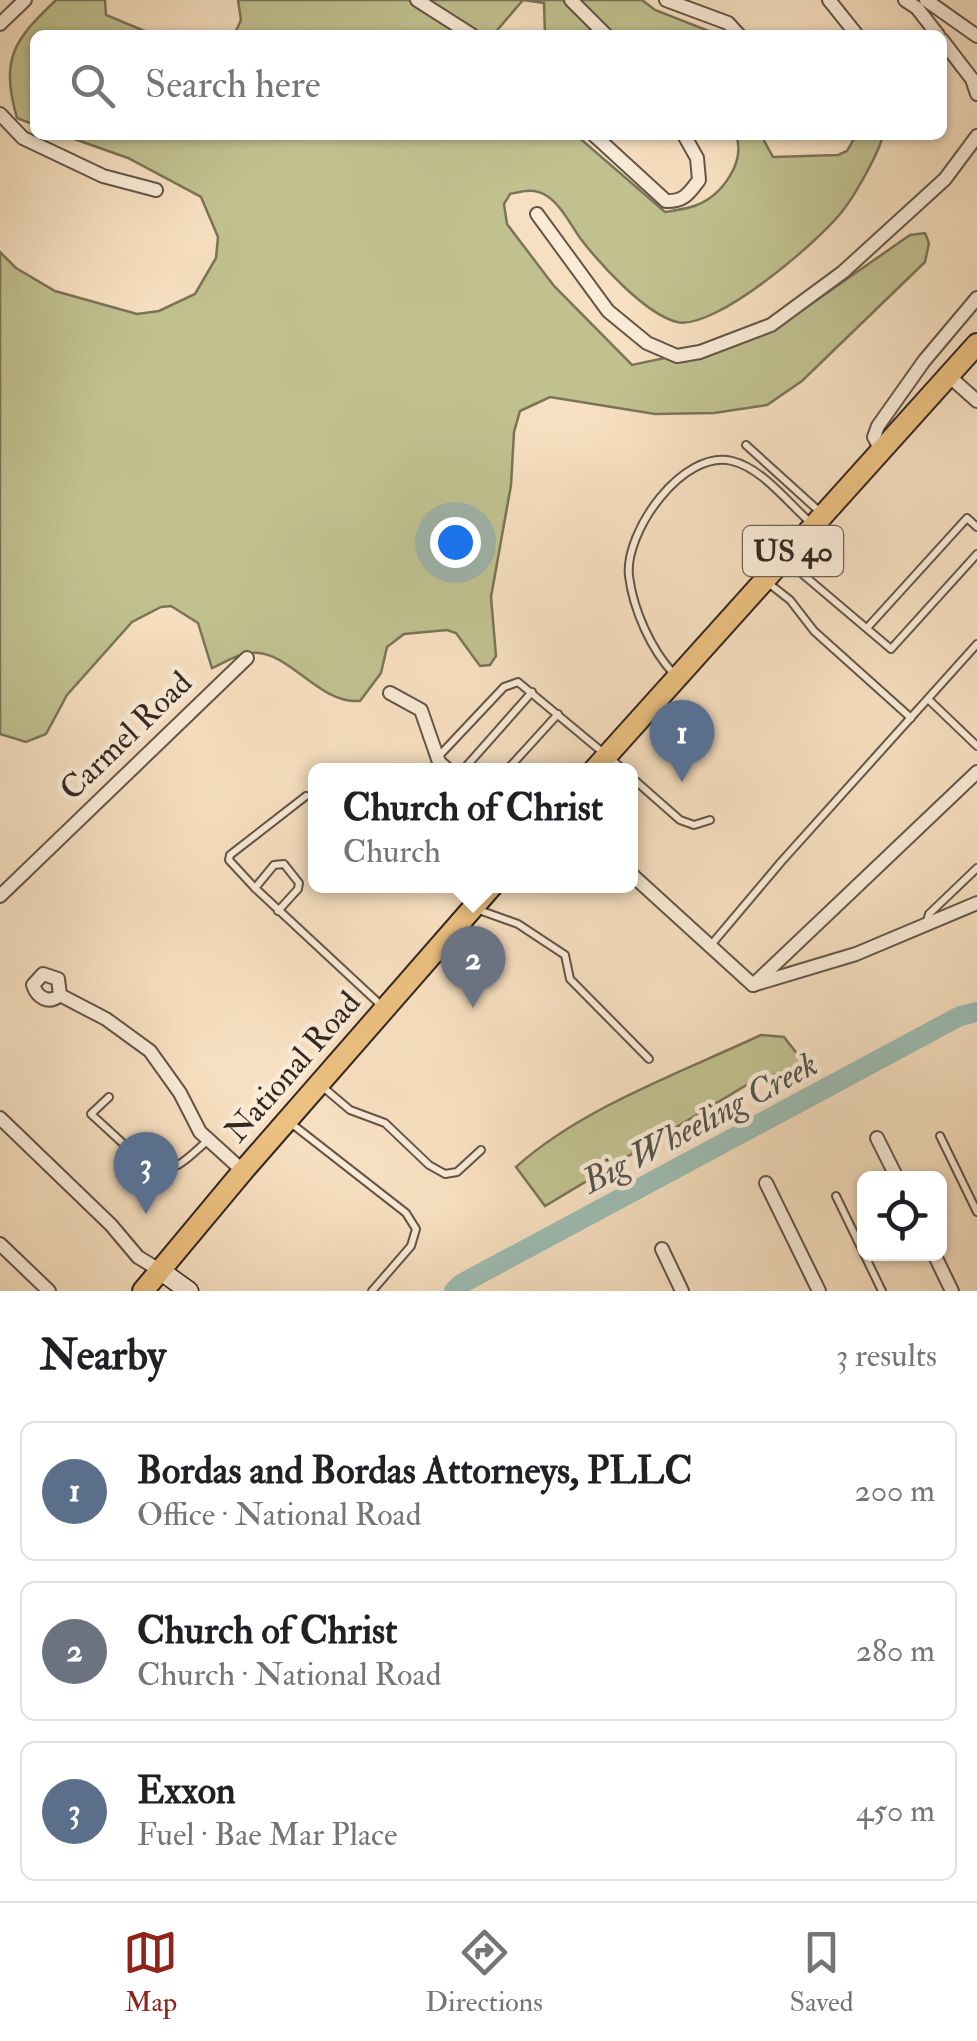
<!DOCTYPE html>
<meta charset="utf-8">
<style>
body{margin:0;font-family:"IM FELL Double Pica",serif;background:#f2f2f2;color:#202124}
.controls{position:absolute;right:30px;bottom:30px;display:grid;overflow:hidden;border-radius:15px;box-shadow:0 2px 8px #0004}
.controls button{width:90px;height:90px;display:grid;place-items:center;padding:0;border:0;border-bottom:2px solid #e0e0e0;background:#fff;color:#202124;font:50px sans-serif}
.you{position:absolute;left:455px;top:542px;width:35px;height:35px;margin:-25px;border:8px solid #fff;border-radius:50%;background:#1a73e8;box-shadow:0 0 0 15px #1a73e833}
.badge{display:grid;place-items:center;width:65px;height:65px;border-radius:50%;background:#8f2418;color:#fff;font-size:32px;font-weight:700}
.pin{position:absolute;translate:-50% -82px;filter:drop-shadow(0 2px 5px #0008)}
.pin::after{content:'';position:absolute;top:52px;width:35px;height:30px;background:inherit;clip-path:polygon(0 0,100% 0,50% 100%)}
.popup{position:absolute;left:308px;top:763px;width:330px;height:130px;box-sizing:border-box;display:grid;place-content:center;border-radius:15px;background:#fff;filter:drop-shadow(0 2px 8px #0005);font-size:32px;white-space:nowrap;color:#757577}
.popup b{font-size:38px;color:#202124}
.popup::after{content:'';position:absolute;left:50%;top:100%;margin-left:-20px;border:20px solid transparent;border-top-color:#fff}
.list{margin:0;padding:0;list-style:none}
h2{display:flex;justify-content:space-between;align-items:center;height:130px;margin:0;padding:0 40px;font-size:42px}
h2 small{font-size:32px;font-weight:400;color:#757577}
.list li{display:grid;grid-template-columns:65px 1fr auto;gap:30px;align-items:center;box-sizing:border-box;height:140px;margin:0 20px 20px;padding:0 20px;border:2px solid #e0e0e0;border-radius:15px}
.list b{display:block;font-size:38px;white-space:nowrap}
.list p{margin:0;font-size:32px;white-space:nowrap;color:#757577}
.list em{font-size:32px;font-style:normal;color:#757577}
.icon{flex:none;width:55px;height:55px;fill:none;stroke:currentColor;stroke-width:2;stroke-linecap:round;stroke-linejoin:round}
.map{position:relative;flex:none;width:977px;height:1291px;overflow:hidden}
.search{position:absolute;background:#fff;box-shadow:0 2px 8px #0004;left:30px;right:30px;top:30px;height:110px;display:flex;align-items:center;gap:25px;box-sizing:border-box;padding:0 35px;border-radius:15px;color:#757577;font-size:38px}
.sheet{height:610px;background:#fff}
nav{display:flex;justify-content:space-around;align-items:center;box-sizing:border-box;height:140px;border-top:2px solid #e0e0e0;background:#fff;font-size:28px;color:#757577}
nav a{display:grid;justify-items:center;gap:5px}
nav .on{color:#8f2418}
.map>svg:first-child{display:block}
.green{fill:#c1c190;stroke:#7a7458;stroke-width:2.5}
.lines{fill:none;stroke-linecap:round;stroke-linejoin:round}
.river{stroke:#9dbdb3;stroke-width:20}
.lane-casing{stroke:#645549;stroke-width:10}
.street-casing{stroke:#645549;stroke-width:16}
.secondary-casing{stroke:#332721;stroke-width:21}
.primary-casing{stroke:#332721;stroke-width:24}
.lane{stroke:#faebd7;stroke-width:6}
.street{stroke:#faebd7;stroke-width:12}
.secondary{stroke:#faebd7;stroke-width:18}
.primary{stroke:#ecc080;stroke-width:20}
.labels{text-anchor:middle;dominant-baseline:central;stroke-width:9;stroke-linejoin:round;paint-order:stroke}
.shield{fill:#faebd7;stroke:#6f6258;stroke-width:2.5}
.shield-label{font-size:30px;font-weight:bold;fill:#332721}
.street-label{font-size:32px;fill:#332721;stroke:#faebd7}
.water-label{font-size:35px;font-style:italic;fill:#53544d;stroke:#faebd7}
</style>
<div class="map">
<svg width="977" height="1291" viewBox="0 0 977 1291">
<rect width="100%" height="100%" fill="#f7e0c1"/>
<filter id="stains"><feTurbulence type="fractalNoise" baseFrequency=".002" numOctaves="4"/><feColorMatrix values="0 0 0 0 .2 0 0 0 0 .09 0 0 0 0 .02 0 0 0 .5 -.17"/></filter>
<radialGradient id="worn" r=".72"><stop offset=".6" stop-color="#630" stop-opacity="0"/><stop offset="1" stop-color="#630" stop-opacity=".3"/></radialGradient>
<g class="green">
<path d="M 56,0 L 105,0 L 106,15 L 147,32 L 161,35 L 35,35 L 35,125 L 17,118 C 0,58 14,40 56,0 Z"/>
<path d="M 238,0 L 642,0 L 655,10 L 719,35 L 545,35 L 544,3 L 523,0 L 493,35 L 234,35 L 241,20 Z"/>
<path d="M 63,135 L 576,135 L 665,212 C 675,210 688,209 697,205 C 722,195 746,162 736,135 L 761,135 L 773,157 L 838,155 L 847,151 L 856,135 L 883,135 C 879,153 856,193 844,209 C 821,240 715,331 677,322 C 645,314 600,264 580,238 C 571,225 560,204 547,196 C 534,188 524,191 510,194 L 504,204 L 507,224 L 554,286 L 632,365 L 731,344 L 775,329 L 910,235 L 925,233 L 929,243 L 925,262 L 802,381 L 767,405 L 714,413 L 655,414 L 550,397 L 520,411 L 514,432 L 511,485 L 491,597 L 496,656 L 490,665 L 480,666 L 456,633 L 447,630 L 404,634 L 387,647 L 381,673 L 360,701 C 313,704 285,640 241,655 C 231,658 221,664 212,668 L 198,623 L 171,606 L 161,607 L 132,622 L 67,695 L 46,734 L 26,742 L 0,734 L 0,252 L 16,268 L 55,291 L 137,314 L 159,311 L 195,294 L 216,258 L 218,237 L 201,197 L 128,158 Z"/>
<path d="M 761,1035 L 784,1037 L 805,1064 L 750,1083 L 545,1206 L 516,1167 C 581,1108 682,1072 761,1035 Z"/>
</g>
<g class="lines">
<path class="river" d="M 454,1291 L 461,1284 L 960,1016 L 977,1012"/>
<g class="lane-casing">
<g id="lane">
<path d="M 746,445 L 820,512"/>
<path d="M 787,561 L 891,649 L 977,554"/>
<path d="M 767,582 L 790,600 L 814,631 L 911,718"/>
<path d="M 867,628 L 967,518 L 977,527"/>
<path d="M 674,674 C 651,650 633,609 629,576 C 624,532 683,449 732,461 C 762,468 788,503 811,523"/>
<path d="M 928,699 L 977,746"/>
<path d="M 438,757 L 504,687 L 518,682 L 624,770"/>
<path d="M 463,770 L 532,692"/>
<path d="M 507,770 L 558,714"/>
<path d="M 630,776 L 680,820 L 694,825 L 710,820"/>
<path d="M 306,796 L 230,855 L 229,860 L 255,888 L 384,1008"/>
<path d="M 454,886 L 471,900"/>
<path d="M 255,888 L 274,865 L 284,864 L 299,883 L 298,889 L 278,911"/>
<path d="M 479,910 L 518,924 L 565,955 L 570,979 L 649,1059"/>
<path d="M 927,921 L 929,914 L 977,868"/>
<path d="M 711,945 L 781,862 L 977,644"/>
<path d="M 324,1088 L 350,1110 L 385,1123 L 429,1165 L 445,1174 L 457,1172 L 481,1150"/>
<path d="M 109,1097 L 91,1114 L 153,1171 C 177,1172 190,1156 207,1141"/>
<path d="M 292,1124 L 406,1213 L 416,1229 L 411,1246 L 372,1291"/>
<path d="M 940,1136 L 977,1212"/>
<path d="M 836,1196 L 882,1291"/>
</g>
</g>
<g class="street-casing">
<g id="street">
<path d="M 417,0 L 472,35"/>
<path d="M 571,0 L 606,35"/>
<path d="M 666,0 L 728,23 L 739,35"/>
<path d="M 829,0 L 857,35"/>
<path d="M 905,0 L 917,8 L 938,35"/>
<path d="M 926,0 L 977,36"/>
<path d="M 0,24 L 25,0"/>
<path d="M 942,40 L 972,79 L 977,94"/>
<path d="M 0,114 L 23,138 L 103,176 L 156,190"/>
<path d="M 594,135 L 666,201 C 684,202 689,193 699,180 L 697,158 L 684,135"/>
<path d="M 537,214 L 608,311 L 647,343 L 677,356 L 700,352 L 771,325 L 843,272 L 945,179 L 977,136"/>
<path d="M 950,377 L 977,401"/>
<path d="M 882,452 L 874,437 L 878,426 L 924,361 L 977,298"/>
<path d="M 390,693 L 421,710 L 439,762 L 448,770"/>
<path d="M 630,873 L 753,985"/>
<path d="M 0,896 L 247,658"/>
<path d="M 756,984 L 856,954 L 977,903"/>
<path d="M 753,985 L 977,772"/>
<path d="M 60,995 L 58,979 L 43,974 L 33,985 C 37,997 48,1005 60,995 L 106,1019 L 150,1051 L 180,1093 L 200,1132 L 243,1171"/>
<path d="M 0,1118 L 111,1225 L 138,1257 L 161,1271"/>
<path d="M 877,1138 L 897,1178"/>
<path d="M 766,1183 L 819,1291"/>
<path d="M 0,1244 L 49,1291"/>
<path d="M 662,1249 L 682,1291"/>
<path d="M 934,1254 L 952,1291"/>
</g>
</g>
<g class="secondary-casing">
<path id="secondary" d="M 161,1271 L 189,1291"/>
</g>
<g class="primary-casing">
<g id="primary">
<path d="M 594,770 L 977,344"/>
<path d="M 143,1291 L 243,1171 L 492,886"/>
</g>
</g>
<use href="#lane" class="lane"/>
<use href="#street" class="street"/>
<use href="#secondary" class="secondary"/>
<use href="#primary" class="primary"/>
</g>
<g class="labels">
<rect class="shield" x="743" y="526" width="100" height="50" rx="8"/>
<g class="shield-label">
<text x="793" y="551">US 40</text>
</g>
<g class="street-label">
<text transform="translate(126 736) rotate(-44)">Carmel Road</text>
<text transform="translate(293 1067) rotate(-49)">National Road</text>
</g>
<g class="water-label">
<text transform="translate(700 1123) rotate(-28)">Big Wheeling Creek</text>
</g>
</g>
<rect width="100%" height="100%" filter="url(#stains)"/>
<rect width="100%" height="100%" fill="url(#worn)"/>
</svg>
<div class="controls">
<button><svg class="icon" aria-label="locate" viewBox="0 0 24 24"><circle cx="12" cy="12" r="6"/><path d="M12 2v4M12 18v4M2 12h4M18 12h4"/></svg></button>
</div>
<div class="you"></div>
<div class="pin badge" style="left:682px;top:782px;background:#5c6f8a">1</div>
<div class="pin badge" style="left:473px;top:1008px;background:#6b7280">2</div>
<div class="popup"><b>Church of Christ</b>Church</div>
<div class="pin badge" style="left:146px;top:1214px;background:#5c6f8a">3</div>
<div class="search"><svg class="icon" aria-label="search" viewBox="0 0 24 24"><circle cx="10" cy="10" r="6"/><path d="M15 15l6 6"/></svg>Search here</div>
</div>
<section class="sheet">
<h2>Nearby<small>3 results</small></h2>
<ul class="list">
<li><span class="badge" style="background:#5c6f8a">1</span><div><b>Bordas and Bordas Attorneys, PLLC</b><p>Office · National Road</p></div><em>200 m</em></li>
<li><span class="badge" style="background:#6b7280">2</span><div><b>Church of Christ</b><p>Church · National Road</p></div><em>280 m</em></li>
<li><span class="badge" style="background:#5c6f8a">3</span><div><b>Exxon</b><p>Fuel · Bae Mar Place</p></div><em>450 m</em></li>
</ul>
</section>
<nav>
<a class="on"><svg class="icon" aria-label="map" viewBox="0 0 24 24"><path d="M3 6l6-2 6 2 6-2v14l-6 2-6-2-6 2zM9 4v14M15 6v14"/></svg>Map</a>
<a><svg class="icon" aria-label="directions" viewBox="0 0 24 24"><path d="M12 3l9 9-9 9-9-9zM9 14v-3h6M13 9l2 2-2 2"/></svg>Directions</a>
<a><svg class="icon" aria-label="saved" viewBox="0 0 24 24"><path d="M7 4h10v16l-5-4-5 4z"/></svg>Saved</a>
</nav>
